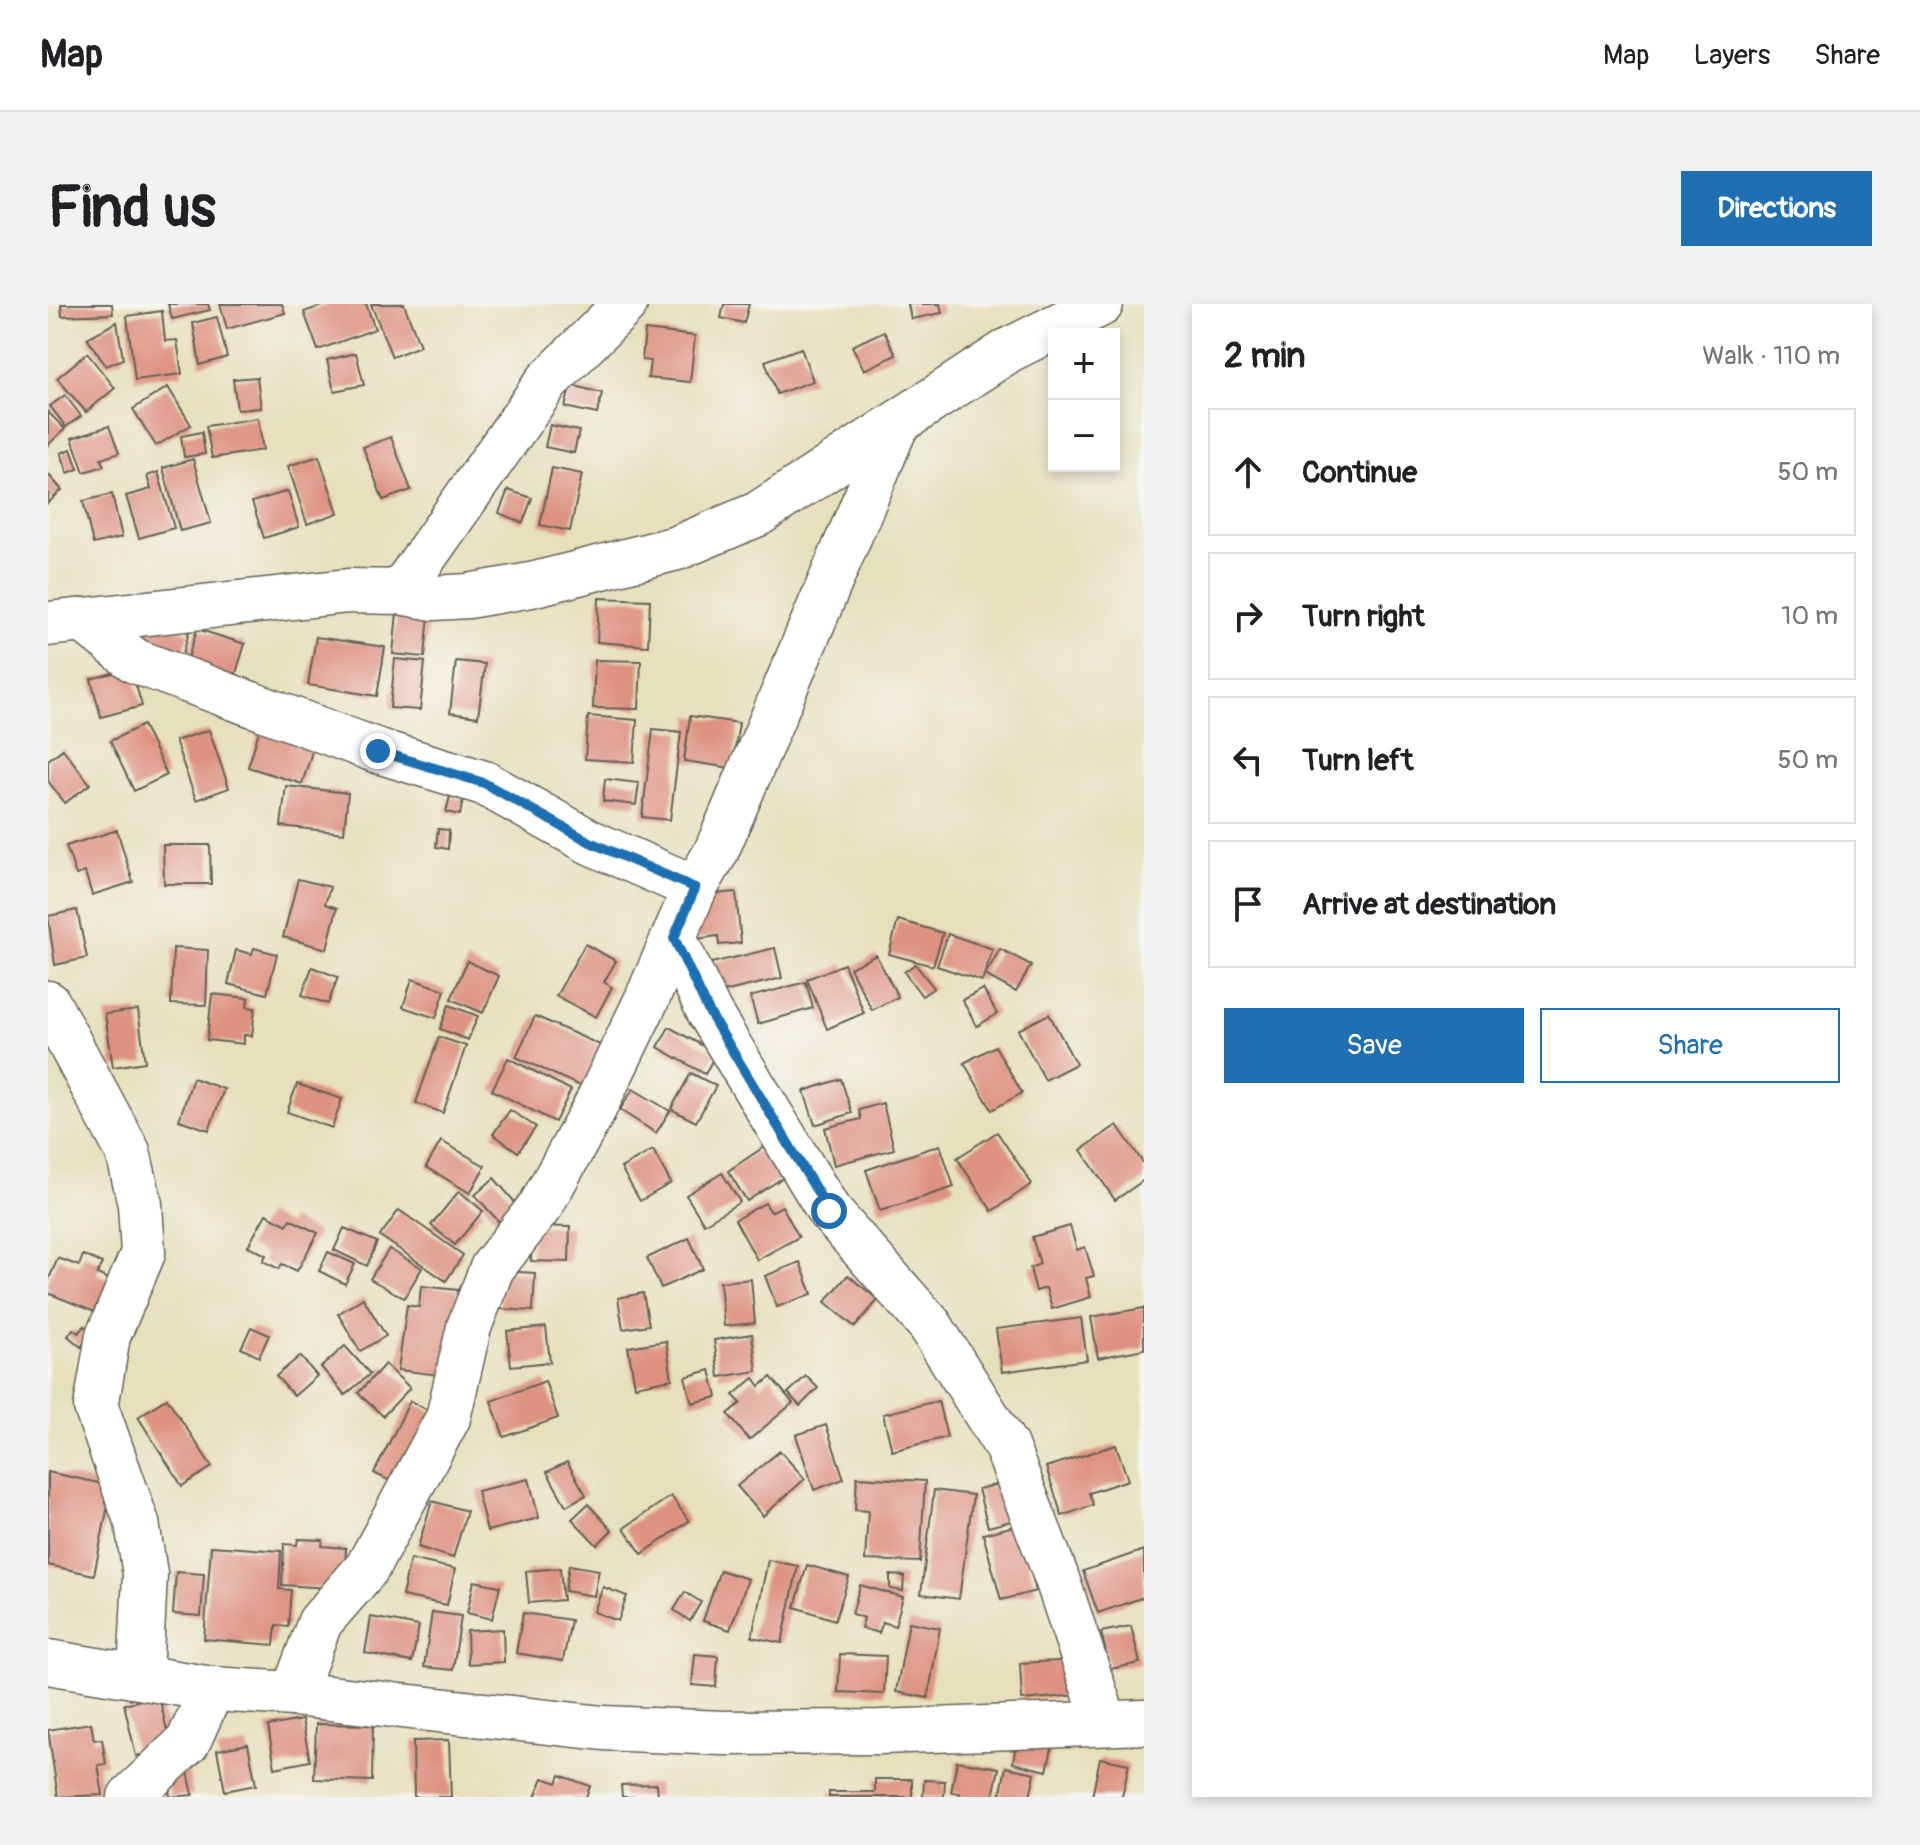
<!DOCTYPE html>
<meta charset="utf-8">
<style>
body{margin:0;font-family:Pangolin,sans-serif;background:#f2f2f2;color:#202124}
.controls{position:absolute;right:24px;top:24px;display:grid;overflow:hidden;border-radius:0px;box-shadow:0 4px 12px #0003}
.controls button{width:72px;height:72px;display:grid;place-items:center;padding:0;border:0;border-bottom:2px solid #e0e0e0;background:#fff;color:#202124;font:40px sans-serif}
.stop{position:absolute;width:24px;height:24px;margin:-18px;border:6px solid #1f6fb2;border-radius:50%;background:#fff}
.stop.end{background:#1f6fb2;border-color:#fff;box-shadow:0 2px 8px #0008}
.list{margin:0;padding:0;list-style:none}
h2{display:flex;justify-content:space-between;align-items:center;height:104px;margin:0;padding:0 32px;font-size:34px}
h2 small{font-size:26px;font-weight:400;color:#757577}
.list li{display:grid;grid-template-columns:52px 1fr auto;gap:24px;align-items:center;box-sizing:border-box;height:128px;margin:0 16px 16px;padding:0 16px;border:2px solid #e0e0e0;border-radius:0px}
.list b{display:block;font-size:30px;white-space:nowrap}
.list em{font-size:26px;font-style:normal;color:#757577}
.actions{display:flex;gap:16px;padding:24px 32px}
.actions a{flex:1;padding:18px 0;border:2px solid #1f6fb2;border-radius:0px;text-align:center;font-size:28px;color:#1f6fb2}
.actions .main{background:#1f6fb2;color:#fff}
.icon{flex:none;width:44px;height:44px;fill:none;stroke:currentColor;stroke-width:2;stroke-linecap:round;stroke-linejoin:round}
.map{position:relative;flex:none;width:1096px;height:1493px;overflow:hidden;border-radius:0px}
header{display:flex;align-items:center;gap:48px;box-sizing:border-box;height:112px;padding:0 40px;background:#fff;border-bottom:2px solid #e0e0e0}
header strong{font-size:38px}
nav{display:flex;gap:44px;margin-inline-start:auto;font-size:28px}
.intro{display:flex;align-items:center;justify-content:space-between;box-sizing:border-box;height:192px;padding:0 48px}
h1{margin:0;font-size:56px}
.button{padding:20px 36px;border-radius:0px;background:#1f6fb2;color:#fff;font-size:28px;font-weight:700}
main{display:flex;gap:48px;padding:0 48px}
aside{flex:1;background:#fff;border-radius:0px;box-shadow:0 4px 12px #0003}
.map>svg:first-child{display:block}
.building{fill:#de9281}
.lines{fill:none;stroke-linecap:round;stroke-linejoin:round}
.street-casing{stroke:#636154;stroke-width:47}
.street{stroke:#fff;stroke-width:44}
.route{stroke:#1f6fb2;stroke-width:10}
</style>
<header>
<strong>Map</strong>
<nav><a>Map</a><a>Layers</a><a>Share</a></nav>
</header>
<div class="intro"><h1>Find us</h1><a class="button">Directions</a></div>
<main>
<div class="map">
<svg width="1096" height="1493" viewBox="0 0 1096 1493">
<rect width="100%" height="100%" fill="#f6f6f2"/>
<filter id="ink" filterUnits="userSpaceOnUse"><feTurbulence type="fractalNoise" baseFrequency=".0125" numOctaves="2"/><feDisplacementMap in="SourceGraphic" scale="16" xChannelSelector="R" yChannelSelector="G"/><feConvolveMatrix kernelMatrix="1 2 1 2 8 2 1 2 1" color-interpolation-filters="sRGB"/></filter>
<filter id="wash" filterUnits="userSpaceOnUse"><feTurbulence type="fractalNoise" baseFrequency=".006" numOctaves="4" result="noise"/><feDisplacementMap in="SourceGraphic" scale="32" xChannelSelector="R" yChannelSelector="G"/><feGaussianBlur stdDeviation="1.8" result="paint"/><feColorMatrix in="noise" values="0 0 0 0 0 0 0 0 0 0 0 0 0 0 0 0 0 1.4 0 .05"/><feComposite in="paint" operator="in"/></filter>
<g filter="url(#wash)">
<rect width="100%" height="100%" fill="#e7e0bd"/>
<g id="blocks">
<g class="building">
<path d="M 13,0 L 64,0 L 65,10 L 14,12 Z"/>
<path d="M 120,0 L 160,0 L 162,6 L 124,15 Z"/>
<path d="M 172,0 L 234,0 L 237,9 L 179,25 Z"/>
<path d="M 279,0 L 318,0 L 327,25 L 270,46 L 256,8 Z"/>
<path d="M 323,0 L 356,0 L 372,42 L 344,53 Z"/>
<path d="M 676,0 L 701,0 L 696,19 L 673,14 Z"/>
<path d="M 860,0 L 892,0 L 894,9 L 863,15 Z"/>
<path d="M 114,7 L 117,37 L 129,36 L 134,70 L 87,76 L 79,12 Z"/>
<path d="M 169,13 L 179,53 L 152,61 L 145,19 Z"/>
<path d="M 69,18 L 75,55 L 58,62 L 39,34 Z"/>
<path d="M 597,26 L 647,32 L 642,78 L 600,74 L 602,57 L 594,56 Z"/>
<path d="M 836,27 L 848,51 L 816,66 L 804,42 Z"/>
<path d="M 753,44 L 765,77 L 729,90 L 717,57 Z"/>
<path d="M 39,49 L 67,84 L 38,108 L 9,74 Z"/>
<path d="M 308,49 L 316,81 L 286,87 L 279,56 Z"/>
<path d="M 209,73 L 213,104 L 189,106 L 185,75 Z"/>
<path d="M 523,81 L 554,89 L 549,110 L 517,103 Z"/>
<path d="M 120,83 L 143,121 L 108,142 L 85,105 Z"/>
<path d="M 17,91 L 33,112 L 18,123 L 2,102 Z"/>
<path d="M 0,108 L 17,125 L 0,141 Z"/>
<path d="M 210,114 L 215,146 L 164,154 L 158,122 Z"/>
<path d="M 502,121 L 531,127 L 526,149 L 497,143 Z"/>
<path d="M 61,122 L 71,149 L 53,155 L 56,162 L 36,168 L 24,134 Z"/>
<path d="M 154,128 L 157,150 L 136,153 L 133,132 Z"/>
<path d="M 343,133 L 363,186 L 335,196 L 315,143 Z"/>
<path d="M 23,145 L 30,165 L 20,169 L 13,149 Z"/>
<path d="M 271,152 L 290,209 L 259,220 L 240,162 Z"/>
<path d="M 145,155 L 163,219 L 132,227 L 115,164 Z"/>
<path d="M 504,164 L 534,170 L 522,227 L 492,221 Z"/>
<path d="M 110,168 L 126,224 L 91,234 L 78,192 L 103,185 L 99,172 Z"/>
<path d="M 0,170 L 14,186 L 0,199 Z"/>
<path d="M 460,186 L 484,194 L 475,219 L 451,209 Z"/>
<path d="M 240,187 L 251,223 L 216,234 L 204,198 Z"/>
<path d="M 64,190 L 74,233 L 45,240 L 35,197 Z"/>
<path d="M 551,294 L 602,296 L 600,342 L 549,338 Z"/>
<path d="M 349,308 L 381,311 L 377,353 L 345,350 Z"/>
<path d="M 99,316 L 141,328 L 132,360 L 90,347 Z"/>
<path d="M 149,325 L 197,340 L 185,379 L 137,364 Z"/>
<path d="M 268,333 L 337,343 L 329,392 L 260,381 Z"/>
<path d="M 347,355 L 377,358 L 372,406 L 342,404 Z"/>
<path d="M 547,356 L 593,357 L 591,405 L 545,404 Z"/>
<path d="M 408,357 L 437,360 L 430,413 L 402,409 Z"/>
<path d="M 83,364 L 94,402 L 53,413 L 43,375 Z"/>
<path d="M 540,412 L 589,416 L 586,458 L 537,455 Z"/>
<path d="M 642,412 L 691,419 L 684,464 L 636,457 Z"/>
<path d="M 95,421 L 119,471 L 86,487 L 62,437 Z"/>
<path d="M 213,421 L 267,438 L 254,480 L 200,463 Z"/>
<path d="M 605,425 L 633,428 L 622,516 L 594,513 Z"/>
<path d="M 161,426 L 181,484 L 148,496 L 127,437 Z"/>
<path d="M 15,445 L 42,480 L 17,499 L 0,477 L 0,456 Z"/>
<path d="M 557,475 L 591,479 L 588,501 L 555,497 Z"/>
<path d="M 238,482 L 300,489 L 296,529 L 233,522 Z"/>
<path d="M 402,492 L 415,496 L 412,511 L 398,508 Z"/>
<path d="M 390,525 L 401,526 L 400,545 L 388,543 Z"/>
<path d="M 69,526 L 85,578 L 44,591 L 37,568 L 28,571 L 18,542 Z"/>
<path d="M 115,541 L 162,541 L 163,580 L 116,580 Z"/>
<path d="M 250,575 L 282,583 L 277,600 L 289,604 L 279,645 L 235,633 Z"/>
<path d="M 688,588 L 693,639 L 671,641 L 670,632 L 648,635 L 644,592 Z"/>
<path d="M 29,606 L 39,654 L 7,661 L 0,612 Z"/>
<path d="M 850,616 L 895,629 L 885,662 L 841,650 Z"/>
<path d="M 900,630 L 945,645 L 934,677 L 889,662 Z"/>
<path d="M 537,640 L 568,657 L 556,678 L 564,683 L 548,713 L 508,692 Z"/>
<path d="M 125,644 L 160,646 L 158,701 L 123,700 Z"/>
<path d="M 206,644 L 229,650 L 219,690 L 180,680 L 188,646 L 204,650 Z"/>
<path d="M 727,644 L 734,674 L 667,690 L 659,660 Z"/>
<path d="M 952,645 L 983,661 L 968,688 L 937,671 Z"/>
<path d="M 828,651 L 850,693 L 824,706 L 802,664 Z"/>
<path d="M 419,657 L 451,672 L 435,709 L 403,695 Z"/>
<path d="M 796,660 L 816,709 L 779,725 L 759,675 Z"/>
<path d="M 867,660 L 886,684 L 874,692 L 856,668 Z"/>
<path d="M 264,663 L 290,673 L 280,700 L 254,691 Z"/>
<path d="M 364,675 L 397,686 L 388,714 L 355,703 Z"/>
<path d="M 758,678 L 765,704 L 710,720 L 702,693 Z"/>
<path d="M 935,685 L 949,710 L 929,722 L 914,696 Z"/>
<path d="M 164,690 L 200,694 L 199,703 L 207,704 L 204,732 L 196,731 L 196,740 L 159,736 Z"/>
<path d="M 401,701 L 430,712 L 420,736 L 392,725 Z"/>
<path d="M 90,706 L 97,758 L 65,763 L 57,710 Z"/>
<path d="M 1001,710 L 1028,760 L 997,776 L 970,726 Z"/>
<path d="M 487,712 L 559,744 L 541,786 L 468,753 Z"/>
<path d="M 621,723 L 668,749 L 657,770 L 610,743 Z"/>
<path d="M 391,733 L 418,742 L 395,809 L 368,799 Z"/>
<path d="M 947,742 L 974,789 L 944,806 L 916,759 Z"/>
<path d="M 460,754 L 523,786 L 507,818 L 444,786 Z"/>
<path d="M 643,769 L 668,782 L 648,818 L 623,805 Z"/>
<path d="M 145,774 L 176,785 L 161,826 L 131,816 Z"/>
<path d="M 793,775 L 804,809 L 767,821 L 756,787 Z"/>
<path d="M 249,780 L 294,795 L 284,824 L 239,808 Z"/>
<path d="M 585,785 L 622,807 L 608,829 L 572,806 Z"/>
<path d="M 835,799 L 846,845 L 786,861 L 777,824 L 813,815 L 811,806 Z"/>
<path d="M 462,806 L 488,823 L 470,848 L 445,830 Z"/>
<path d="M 1069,821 L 1096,860 L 1096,876 L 1067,896 L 1033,846 Z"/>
<path d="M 949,828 L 984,880 L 944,907 L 909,854 Z"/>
<path d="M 393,837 L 437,862 L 422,889 L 378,863 Z"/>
<path d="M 892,841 L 906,883 L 832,907 L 818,866 Z"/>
<path d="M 716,843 L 736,873 L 699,897 L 680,867 Z"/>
<path d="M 605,846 L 623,879 L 592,897 L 573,864 Z"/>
<path d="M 674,869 L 692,898 L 656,920 L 638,891 Z"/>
<path d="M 446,874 L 472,904 L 453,920 L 427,891 Z"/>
<path d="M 411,887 L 435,907 L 407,941 L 383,921 Z"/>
<path d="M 717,899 L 723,908 L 734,902 L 751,933 L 709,956 L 687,916 Z"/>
<path d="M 351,906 L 415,951 L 398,977 L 332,932 Z"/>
<path d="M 218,910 L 239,921 L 242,915 L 270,929 L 249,967 L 234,960 L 231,965 L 215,957 L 218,951 L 200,942 Z"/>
<path d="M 484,922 L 522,923 L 521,958 L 483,957 Z"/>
<path d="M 1022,922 L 1029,946 L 1037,943 L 1046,972 L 1038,974 L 1043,993 L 1004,1005 L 998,984 L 988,987 L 982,964 L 992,960 L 984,933 Z"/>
<path d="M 296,924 L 329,938 L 319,962 L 286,946 Z"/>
<path d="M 641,934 L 655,965 L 613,984 L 599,954 Z"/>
<path d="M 341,945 L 374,964 L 356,994 L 322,975 Z"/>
<path d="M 280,948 L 307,960 L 297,980 L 271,967 Z"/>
<path d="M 35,951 L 54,959 L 49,970 L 63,976 L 49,1009 L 0,989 L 0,977 L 10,954 L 31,962 Z"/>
<path d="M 752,958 L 764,990 L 729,1003 L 717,972 Z"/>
<path d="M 454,967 L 487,969 L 485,1007 L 452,1005 Z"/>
<path d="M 800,971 L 830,996 L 807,1023 L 777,998 Z"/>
<path d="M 703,975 L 707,1019 L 676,1022 L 672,978 Z"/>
<path d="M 373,982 L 410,986 L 399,1072 L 350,1066 L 359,1001 L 371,1003 Z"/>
<path d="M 595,989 L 601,1021 L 575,1025 L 570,994 Z"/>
<path d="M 315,994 L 338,1032 L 312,1047 L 290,1010 Z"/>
<path d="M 1096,1004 L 1096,1045 L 1050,1054 L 1043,1013 Z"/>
<path d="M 1033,1014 L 1039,1056 L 954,1068 L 948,1025 Z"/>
<path d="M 36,1022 L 45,1029 L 33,1043 L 20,1032 L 25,1025 L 30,1029 Z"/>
<path d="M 203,1023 L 221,1031 L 211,1053 L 193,1044 Z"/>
<path d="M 498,1023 L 502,1058 L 463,1062 L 459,1027 Z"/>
<path d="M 704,1030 L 709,1067 L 671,1073 L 666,1036 Z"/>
<path d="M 618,1037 L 624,1075 L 587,1082 L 580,1043 Z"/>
<path d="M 297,1042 L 322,1070 L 297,1091 L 273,1063 Z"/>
<path d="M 252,1052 L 269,1072 L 246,1092 L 228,1072 Z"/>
<path d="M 337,1060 L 362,1084 L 335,1112 L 310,1089 Z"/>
<path d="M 662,1066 L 669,1093 L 644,1099 L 637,1073 Z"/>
<path d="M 758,1072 L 770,1084 L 752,1102 L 740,1089 Z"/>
<path d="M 723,1073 L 745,1099 L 701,1136 L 680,1110 L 693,1099 L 685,1091 L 706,1074 L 712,1082 Z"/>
<path d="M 497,1077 L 510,1114 L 456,1133 L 443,1097 Z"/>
<path d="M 119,1094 L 164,1163 L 134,1182 L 90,1113 Z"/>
<path d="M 362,1097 L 390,1111 L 354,1183 L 326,1169 Z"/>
<path d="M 890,1097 L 899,1133 L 844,1147 L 835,1110 Z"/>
<path d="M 778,1121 L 796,1175 L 766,1186 L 748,1131 Z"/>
<path d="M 1068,1141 L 1080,1176 L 1041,1189 L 1045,1201 L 1014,1212 L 998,1163 Z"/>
<path d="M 732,1147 L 757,1175 L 715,1212 L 689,1182 Z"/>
<path d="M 519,1158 L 538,1191 L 518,1202 L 499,1168 Z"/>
<path d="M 0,1168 L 64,1182 L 46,1271 L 0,1261 Z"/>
<path d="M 809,1173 L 877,1177 L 872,1258 L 817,1256 L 820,1207 L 807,1206 Z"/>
<path d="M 481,1175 L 491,1214 L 439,1227 L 429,1187 Z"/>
<path d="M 961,1178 L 971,1215 L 940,1223 L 930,1185 Z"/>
<path d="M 886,1186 L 925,1191 L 911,1295 L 873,1290 Z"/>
<path d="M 623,1192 L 641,1217 L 594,1250 L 576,1224 Z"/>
<path d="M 384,1197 L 419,1207 L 405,1254 L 370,1243 Z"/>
<path d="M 540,1200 L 564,1226 L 549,1241 L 524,1215 Z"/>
<path d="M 971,1221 L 988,1287 L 953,1296 L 935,1230 Z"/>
<path d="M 250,1235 L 275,1236 L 274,1242 L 298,1244 L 296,1285 L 234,1281 L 236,1240 L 249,1241 Z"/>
<path d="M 163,1242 L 233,1247 L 231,1285 L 243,1286 L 240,1323 L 228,1321 L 226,1341 L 156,1335 Z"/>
<path d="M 1096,1246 L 1096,1293 L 1050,1309 L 1035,1267 Z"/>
<path d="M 362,1255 L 407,1265 L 399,1301 L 354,1292 Z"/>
<path d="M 720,1256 L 750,1262 L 734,1339 L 704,1333 Z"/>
<path d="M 521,1261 L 551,1266 L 546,1292 L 517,1287 Z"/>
<path d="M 759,1261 L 801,1273 L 787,1316 L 747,1303 Z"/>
<path d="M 512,1264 L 515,1296 L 481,1299 L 478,1267 Z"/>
<path d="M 672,1266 L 700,1275 L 682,1326 L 655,1317 Z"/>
<path d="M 128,1268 L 156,1270 L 153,1312 L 125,1310 Z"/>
<path d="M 842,1271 L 856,1272 L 855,1287 L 842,1285 Z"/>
<path d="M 426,1277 L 452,1282 L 444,1315 L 419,1309 Z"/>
<path d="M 812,1281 L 855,1293 L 847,1322 L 835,1318 L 831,1329 L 813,1324 L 816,1314 L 804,1310 Z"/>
<path d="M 555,1283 L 579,1292 L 570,1317 L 546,1308 Z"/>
<path d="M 637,1288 L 653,1298 L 642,1317 L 626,1306 Z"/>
<path d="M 384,1308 L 413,1312 L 405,1366 L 376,1363 Z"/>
<path d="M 475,1309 L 523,1316 L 515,1357 L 468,1349 Z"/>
<path d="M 323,1313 L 371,1322 L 364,1358 L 317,1349 Z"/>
<path d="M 861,1318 L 892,1324 L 880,1394 L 848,1388 Z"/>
<path d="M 1083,1322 L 1092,1359 L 1062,1365 L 1053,1328 Z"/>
<path d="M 455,1325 L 456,1358 L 420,1360 L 419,1327 Z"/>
<path d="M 647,1350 L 670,1352 L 668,1383 L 644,1381 Z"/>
<path d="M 792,1350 L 838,1352 L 836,1390 L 790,1388 Z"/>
<path d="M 1029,1356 L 1031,1391 L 974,1396 L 972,1359 Z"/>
<path d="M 111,1392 L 123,1444 L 88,1452 L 76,1400 Z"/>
<path d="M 254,1416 L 262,1457 L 227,1464 L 220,1422 Z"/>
<path d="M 43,1419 L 46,1436 L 54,1435 L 58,1460 L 50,1461 L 55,1491 L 10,1493 L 0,1426 Z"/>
<path d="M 268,1420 L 325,1421 L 324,1477 L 266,1475 Z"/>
<path d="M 401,1436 L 403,1493 L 366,1493 L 365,1437 Z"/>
<path d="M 968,1439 L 1004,1444 L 999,1467 L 965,1459 Z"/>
<path d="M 200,1440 L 208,1481 L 177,1487 L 169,1446 Z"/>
<path d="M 1052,1454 L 1081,1460 L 1074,1493 L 1044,1493 Z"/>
<path d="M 909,1457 L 951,1464 L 945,1493 L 911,1493 L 912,1489 L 903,1488 Z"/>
<path d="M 139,1463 L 145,1491 L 122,1493 L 118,1467 Z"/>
<path d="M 958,1463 L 987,1469 L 982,1493 L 952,1493 Z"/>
<path d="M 512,1471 L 542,1482 L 538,1493 L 487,1493 L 495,1474 L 509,1479 Z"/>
<path d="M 827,1475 L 864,1475 L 864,1493 L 781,1493 L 781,1488 L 827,1488 Z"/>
<path d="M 876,1476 L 897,1477 L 896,1493 L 875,1493 Z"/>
<path d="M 609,1480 L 610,1493 L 574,1493 L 573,1481 Z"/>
</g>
</g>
</g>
<g filter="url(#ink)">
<use href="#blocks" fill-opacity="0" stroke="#636154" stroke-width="2"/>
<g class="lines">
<g class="street-casing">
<g id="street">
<path d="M 352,288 L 499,78 L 577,0"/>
<path d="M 35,316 L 87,357 L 330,447 L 436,479 L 542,538 L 647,584"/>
<path d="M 0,320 L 300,287 L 352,288 L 386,294 L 420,292 L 483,281 L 629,244 L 710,210 L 961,46 L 1053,0"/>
<path d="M 626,634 L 661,708 L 781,907 L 882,1021 L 958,1142 L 1008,1272 L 1057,1419"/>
<path d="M 0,699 L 80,848 L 92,900 L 95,949 L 60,1032 L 48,1103 L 89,1219 L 97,1270 L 92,1372"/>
<path d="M 0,1358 L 164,1385 L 245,1390 L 555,1424 L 675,1429 L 832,1428 L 1096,1418"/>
<path d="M 245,1390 L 272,1318 L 319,1264 L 400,1114 L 421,1023 L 444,964 L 493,901 L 545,807 L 599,695 L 647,584 L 668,548 L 848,122"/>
<path d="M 82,1493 L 140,1438 L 164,1385"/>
</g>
</g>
<use href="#street" class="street"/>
</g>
</g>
<g class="lines" filter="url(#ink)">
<path class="route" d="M 330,447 L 436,479 L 542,538 L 647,584 L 626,634 L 661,708 L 781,907"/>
</g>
</svg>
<div class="controls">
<button>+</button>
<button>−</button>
</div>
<div class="stop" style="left:781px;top:907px"></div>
<div class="stop end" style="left:330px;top:447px"></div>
</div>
<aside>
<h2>2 min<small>Walk · 110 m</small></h2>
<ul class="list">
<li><svg class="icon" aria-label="ahead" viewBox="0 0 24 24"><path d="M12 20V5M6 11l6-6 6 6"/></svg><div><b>Continue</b></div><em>50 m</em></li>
<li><svg class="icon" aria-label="right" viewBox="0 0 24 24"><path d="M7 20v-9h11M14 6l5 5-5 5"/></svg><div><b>Turn right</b></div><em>10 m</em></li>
<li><svg class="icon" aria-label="left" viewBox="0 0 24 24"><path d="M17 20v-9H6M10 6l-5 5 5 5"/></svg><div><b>Turn left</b></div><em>50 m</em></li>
<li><svg class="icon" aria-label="arrive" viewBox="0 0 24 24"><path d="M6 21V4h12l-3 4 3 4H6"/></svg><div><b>Arrive at destination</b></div></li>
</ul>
<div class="actions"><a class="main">Save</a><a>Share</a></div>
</aside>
</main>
